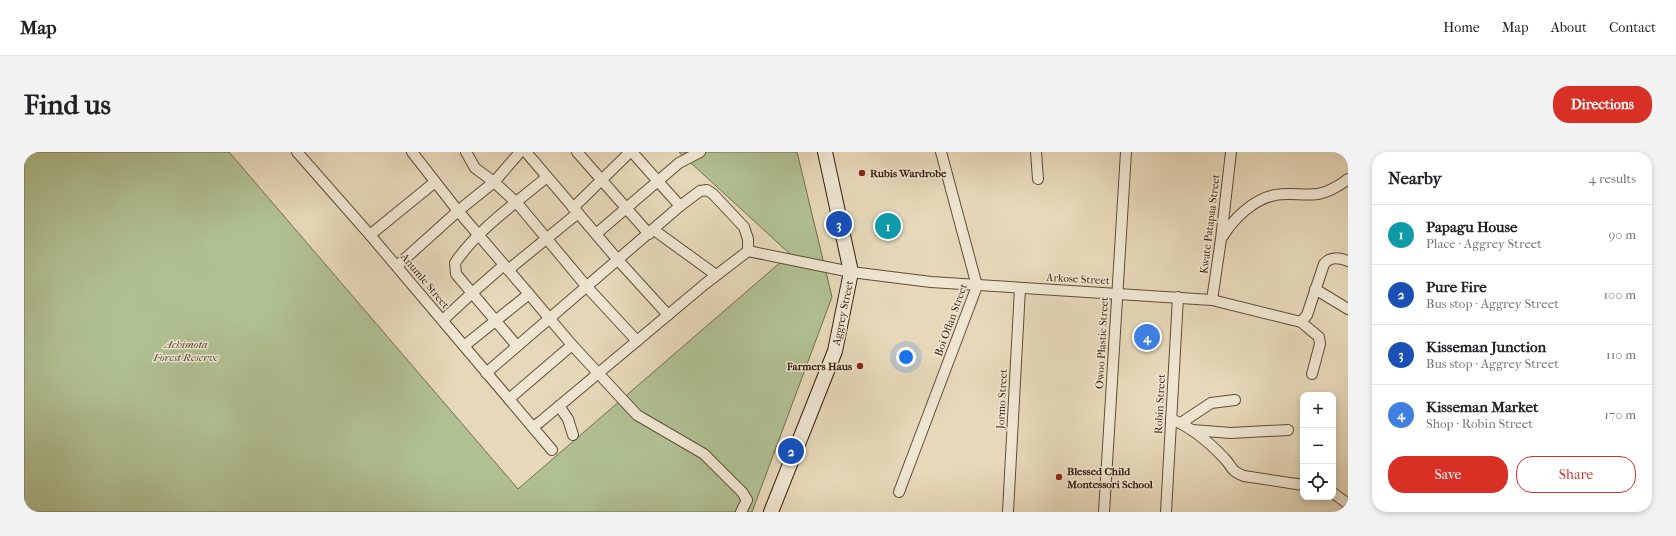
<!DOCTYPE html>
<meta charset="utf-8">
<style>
body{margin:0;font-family:"IM FELL French Canon",serif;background:#f2f2f2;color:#202124}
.controls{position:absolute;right:12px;bottom:12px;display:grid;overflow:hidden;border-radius:8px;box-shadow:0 2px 6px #0003}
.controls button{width:36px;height:36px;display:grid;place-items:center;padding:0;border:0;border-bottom:1px solid #e0e0e0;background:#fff;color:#202124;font:20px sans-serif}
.you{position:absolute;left:882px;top:205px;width:14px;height:14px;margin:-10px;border:3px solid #fff;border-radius:50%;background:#1a73e8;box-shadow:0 0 0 6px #1a73e833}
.badge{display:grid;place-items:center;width:26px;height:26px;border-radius:50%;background:#d93025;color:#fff;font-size:13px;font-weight:700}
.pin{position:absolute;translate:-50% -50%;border:2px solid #fff;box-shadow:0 1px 4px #0006}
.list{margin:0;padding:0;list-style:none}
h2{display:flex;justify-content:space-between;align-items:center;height:52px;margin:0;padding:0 16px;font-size:17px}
h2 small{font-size:13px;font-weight:400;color:#757577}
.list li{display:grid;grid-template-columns:26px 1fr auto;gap:12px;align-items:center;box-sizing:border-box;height:60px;padding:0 16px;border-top:1px solid #e0e0e0}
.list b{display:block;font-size:15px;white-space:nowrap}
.list p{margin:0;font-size:13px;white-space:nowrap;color:#757577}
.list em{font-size:13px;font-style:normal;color:#757577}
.actions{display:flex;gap:8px;padding:12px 16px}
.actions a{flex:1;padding:9px 0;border:1px solid #d93025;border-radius:16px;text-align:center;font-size:14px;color:#d93025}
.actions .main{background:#d93025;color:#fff}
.icon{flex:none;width:22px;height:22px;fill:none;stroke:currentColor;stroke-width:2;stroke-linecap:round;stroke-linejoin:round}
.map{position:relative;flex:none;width:1324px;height:360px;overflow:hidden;border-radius:16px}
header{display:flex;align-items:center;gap:24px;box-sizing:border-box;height:56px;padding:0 20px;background:#fff;border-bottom:1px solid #e0e0e0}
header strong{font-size:19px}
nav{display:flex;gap:22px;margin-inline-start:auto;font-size:14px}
.intro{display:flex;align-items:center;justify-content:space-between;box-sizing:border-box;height:96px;padding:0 24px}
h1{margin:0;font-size:28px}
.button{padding:10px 18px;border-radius:16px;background:#d93025;color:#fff;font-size:14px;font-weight:700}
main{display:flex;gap:24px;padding:0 24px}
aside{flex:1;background:#fff;border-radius:16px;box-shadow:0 2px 6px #0003}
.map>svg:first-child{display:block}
.green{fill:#b0c093;stroke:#736e4e}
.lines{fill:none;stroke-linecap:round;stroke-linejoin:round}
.street-casing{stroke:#624c36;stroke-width:12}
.secondary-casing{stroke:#361d0a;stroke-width:16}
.street{stroke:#efe6d2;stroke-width:10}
.secondary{stroke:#efe6d2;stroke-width:14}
.poi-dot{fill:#8f2418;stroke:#efe6d2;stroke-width:1.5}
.labels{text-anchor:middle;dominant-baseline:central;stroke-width:3;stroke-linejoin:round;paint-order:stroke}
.poi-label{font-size:11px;font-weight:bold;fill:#361d0a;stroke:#efe6d2;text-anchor:start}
.street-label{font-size:11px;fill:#361d0a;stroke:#efe6d2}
.park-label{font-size:11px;font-style:italic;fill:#5b4e33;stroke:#efe6d2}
</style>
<header>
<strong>Map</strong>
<nav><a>Home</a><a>Map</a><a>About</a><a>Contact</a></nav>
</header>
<div class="intro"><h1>Find us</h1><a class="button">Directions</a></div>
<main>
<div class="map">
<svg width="1324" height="360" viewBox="0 0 1324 360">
<rect width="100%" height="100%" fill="#e6d8b9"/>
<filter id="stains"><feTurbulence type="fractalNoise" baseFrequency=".005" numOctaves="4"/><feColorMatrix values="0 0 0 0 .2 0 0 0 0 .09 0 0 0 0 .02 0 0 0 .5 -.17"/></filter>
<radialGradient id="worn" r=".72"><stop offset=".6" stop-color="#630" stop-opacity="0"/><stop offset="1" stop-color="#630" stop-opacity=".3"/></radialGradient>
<path class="green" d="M 0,0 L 205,0 L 494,337 L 766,102 L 655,0 L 773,0 L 808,145 L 728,360 L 0,360 Z"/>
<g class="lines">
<g class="street-casing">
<g id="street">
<path d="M 273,0 L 346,83 L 528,298"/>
<path d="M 388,0 L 434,59 L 499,135 L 548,193 L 613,263 L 680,302 L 718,340 L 723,348 L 717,360"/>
<path d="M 442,0 L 451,16 L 470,30 L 493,51 L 563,135 L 613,189"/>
<path d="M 502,0 L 594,108 L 644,163"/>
<path d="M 553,0 L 625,82"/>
<path d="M 608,0 L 656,54"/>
<path d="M 1012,0 L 1014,27"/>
<path d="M 549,56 L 606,0"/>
<path d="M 630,78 L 692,123"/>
<path d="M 572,82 L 655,11 L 676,0"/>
<path d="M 346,83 L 411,30"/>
<path d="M 1199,84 C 1210,66 1230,47 1251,43 C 1265,40 1280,44 1294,42 C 1305,40 1315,34 1324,27"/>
<path d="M 373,114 L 434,59 L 470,30 L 496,0"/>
<path d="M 484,118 L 554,61"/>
<path d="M 1291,137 L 1324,157"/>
<path d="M 1188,148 L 1197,87 L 1207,0"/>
<path d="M 419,168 L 448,141 L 480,113"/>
<path d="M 1277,170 L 1283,163 L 1300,112 C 1307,104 1315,106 1324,109"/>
<path d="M 440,194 L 505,142"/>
<path d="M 493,194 L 432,122 L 431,111 C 452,79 493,50 523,25"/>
<path d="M 462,221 L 656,54 L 676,39 L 683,38 L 689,42 L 720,75 L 724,87 L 724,99"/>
<path d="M 485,247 L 548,193"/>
<path d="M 535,254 L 544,267 L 549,283"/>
<path d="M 1147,267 C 1167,275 1185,290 1200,306 C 1209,315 1206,319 1220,324 L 1279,333"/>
<path d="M 1157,271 L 1187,251 L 1211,248"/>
<path d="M 509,275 L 516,270 L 681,132 L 724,99 L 827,120 L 907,130 L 1188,148 L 1277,170 L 1295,185 L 1296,192 L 1288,222"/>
<path d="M 1168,278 L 1207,281 L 1264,278"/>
<path d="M 875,340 L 953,134 L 917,0"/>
<path d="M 1309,341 L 1324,352"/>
<path d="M 984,360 L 996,136"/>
<path d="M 1080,360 L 1102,0"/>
<path d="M 1142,360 L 1154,145"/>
</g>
</g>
<g class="secondary-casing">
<path id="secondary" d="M 747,360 L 811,199 L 827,120 L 801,0"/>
</g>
<use href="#street" class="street"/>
<use href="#secondary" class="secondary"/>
</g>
<g class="poi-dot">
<circle cx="838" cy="21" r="4"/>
<circle cx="836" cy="214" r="4"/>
<circle cx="1035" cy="325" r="4"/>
</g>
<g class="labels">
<g class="poi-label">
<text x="846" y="21">Rubis Wardrobe</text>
<text x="828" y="214" text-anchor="end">Farmers Haus</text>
<text x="1043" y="319">Blessed Child<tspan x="1043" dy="13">Montessori School</tspan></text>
</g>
<g class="street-label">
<text transform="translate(1186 72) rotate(-83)">Kwate Patapaa Street</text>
<text transform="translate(1054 127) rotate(3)">Arkose Street</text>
<text transform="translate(401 129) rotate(50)">Anumle Street</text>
<text transform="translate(819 161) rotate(-78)">Aggrey Street</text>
<text transform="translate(927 168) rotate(-70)">Boi Oflan Street</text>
<text transform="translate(1078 191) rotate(-87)">Owoo Plastic Street</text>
<text transform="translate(978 247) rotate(-87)">Jormo Street</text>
<text transform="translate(1136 252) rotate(-87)">Robin Street</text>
</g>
<g class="park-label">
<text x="162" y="192">Achimota<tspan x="162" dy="13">Forest Reserve</tspan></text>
</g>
</g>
<rect width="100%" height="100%" filter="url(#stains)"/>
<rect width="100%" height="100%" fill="url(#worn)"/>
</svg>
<div class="controls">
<button>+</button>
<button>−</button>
<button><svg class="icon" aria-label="locate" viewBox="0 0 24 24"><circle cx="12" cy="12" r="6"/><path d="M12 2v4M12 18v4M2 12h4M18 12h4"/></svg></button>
</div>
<div class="you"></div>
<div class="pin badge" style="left:864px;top:74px;background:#0f9aa8">1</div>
<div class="pin badge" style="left:767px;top:299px;background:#1a4fb4">2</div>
<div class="pin badge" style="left:815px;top:72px;background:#1a4fb4">3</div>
<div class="pin badge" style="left:1123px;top:185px;background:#3f7fe0">4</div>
</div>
<aside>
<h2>Nearby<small>4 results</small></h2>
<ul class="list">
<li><span class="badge" style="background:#0f9aa8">1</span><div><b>Papagu House</b><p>Place · Aggrey Street</p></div><em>90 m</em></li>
<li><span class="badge" style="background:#1a4fb4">2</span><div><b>Pure Fire</b><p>Bus stop · Aggrey Street</p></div><em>100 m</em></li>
<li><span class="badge" style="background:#1a4fb4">3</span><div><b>Kisseman Junction</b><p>Bus stop · Aggrey Street</p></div><em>110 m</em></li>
<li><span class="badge" style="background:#3f7fe0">4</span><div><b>Kisseman Market</b><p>Shop · Robin Street</p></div><em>170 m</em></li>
</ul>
<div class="actions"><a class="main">Save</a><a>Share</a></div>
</aside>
</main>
